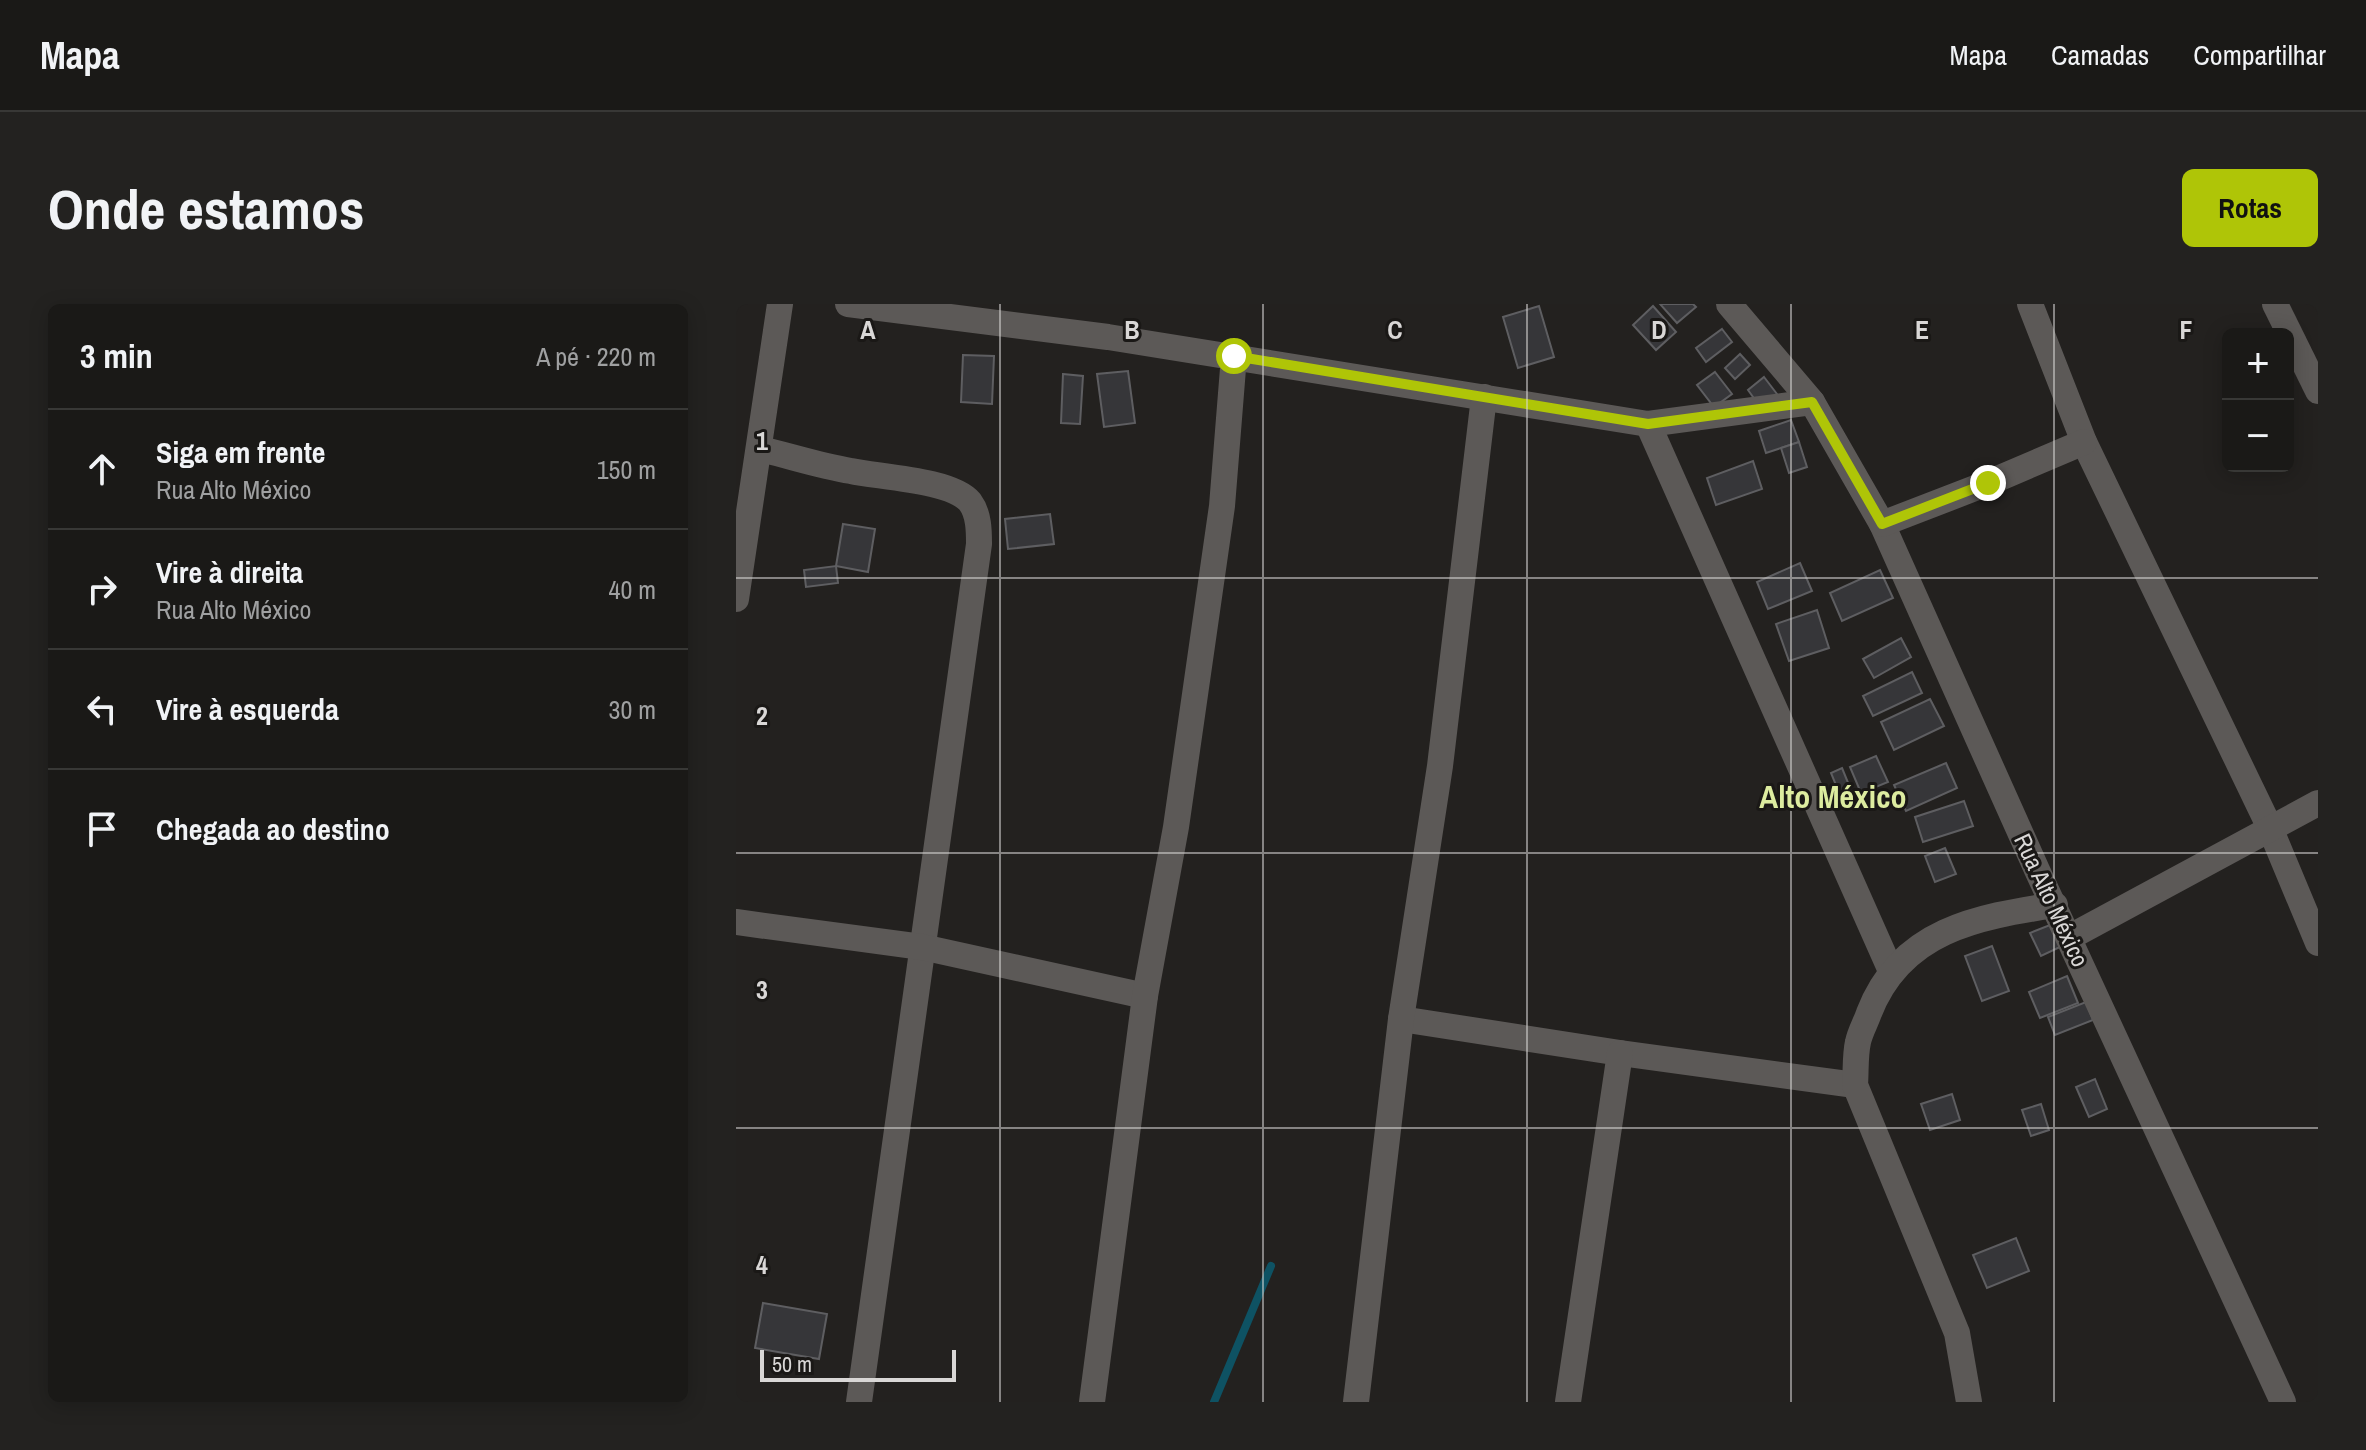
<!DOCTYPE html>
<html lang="pt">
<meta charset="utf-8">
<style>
body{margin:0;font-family:"Archivo Narrow",sans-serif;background:#232220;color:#f1f3f6}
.controls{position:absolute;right:24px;top:24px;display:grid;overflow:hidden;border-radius:12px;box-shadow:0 4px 20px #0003}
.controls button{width:72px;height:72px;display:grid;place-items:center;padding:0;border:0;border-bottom:2px solid #383836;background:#1a1917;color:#f1f3f6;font:40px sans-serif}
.scale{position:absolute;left:24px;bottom:20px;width:196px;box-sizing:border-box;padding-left:8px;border:4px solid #d9d7d6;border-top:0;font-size:22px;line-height:28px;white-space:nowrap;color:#d9d7d6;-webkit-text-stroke:6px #1a1816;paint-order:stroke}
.stop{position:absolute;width:24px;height:24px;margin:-18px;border:6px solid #afc507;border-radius:50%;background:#fff}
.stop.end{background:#afc507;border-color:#fff;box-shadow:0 2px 8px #0008}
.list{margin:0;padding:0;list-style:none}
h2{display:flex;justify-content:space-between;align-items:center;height:104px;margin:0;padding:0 32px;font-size:34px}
h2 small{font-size:26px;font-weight:400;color:#9fa0a1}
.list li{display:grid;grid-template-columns:52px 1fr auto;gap:24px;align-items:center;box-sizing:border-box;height:120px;padding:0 32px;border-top:2px solid #383836}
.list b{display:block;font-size:30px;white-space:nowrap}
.list p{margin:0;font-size:26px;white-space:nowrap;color:#9fa0a1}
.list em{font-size:26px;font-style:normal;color:#9fa0a1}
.icon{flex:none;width:44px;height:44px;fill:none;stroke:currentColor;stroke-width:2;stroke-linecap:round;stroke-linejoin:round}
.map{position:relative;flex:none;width:1582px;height:1098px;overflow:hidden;border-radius:12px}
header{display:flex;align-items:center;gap:48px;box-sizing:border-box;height:112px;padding:0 40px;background:#1a1917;border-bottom:2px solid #383836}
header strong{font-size:38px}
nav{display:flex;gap:44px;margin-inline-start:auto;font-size:28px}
.intro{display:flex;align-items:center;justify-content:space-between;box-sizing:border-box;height:192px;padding:0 48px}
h1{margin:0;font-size:56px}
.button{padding:20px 36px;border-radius:12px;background:#afc507;color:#111;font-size:28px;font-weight:700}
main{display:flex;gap:48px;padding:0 48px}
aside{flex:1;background:#1a1917;border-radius:12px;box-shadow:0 4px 20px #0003}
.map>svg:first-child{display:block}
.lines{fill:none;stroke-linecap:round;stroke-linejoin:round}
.stream{stroke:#0e5263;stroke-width:8}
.building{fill:#363639;stroke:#5e5e61;stroke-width:2}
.minor{stroke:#5c5957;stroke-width:26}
.route{stroke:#afc507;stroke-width:10}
.grid{fill:none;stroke:#d9d7d6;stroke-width:2;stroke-opacity:0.55}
.labels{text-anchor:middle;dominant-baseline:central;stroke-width:6;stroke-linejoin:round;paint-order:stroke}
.street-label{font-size:24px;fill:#d9d7d6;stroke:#1a1816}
.district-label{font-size:32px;font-weight:bold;fill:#ddeca0;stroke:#1a1816}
.grid-label{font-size:26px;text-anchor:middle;font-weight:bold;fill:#d9d7d6;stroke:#1a1816;stroke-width:6;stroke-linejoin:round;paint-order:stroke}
</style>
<header>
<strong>Mapa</strong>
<nav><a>Mapa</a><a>Camadas</a><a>Compartilhar</a></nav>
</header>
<div class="intro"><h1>Onde estamos</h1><a class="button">Rotas</a></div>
<main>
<aside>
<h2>3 min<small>A pé · 220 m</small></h2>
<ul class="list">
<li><svg class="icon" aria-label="ahead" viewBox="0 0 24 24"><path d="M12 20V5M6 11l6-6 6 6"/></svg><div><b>Siga em frente</b><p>Rua Alto México</p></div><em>150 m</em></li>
<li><svg class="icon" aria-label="right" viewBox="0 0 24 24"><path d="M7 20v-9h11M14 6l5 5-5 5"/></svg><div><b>Vire à direita</b><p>Rua Alto México</p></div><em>40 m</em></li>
<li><svg class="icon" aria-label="left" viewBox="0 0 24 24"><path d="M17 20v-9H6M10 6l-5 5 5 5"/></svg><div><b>Vire à esquerda</b></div><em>30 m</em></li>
<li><svg class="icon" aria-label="arrive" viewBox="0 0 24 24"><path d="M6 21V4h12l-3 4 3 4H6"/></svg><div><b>Chegada ao destino</b></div></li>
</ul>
</aside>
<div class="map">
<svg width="1582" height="1098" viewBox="0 0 1582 1098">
<rect width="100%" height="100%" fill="#23211f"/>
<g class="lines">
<path class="stream" d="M 478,1098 L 535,962"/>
</g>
<g class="building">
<path d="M 924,0 L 957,0 L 960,3 L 941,19 Z"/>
<path d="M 803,2 L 818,53 L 782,64 L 767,13 Z"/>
<path d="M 917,2 L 940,28 L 920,46 L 897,21 Z"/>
<path d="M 986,25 L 996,38 L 970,58 L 960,44 Z"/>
<path d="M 1004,50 L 1014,61 L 999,75 L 989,64 Z"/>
<path d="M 227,51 L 258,52 L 256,100 L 225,98 Z"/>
<path d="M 392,67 L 399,119 L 368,123 L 361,70 Z"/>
<path d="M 979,68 L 996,90 L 978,103 L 961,81 Z"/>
<path d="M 327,70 L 347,72 L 344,120 L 325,119 Z"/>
<path d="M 1028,73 L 1041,90 L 1025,104 L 1012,86 Z"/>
<path d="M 1055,116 L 1063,138 L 1030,149 L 1023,127 Z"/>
<path d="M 1063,138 L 1071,163 L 1053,169 L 1045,144 Z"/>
<path d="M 1017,157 L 1026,185 L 980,201 L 971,174 Z"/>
<path d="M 314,210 L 318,240 L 272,245 L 269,215 Z"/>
<path d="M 107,220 L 139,225 L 132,268 L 100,262 Z"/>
<path d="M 1064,259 L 1076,287 L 1032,305 L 1021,278 Z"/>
<path d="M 100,262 L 102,279 L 70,283 L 68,266 Z"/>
<path d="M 1144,266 L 1157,294 L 1106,317 L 1094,289 Z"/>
<path d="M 1081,306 L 1093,344 L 1053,357 L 1040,320 Z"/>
<path d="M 1165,334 L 1175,353 L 1138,374 L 1127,355 Z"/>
<path d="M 1176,368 L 1186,389 L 1137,412 L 1127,392 Z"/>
<path d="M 1194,395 L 1208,422 L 1158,446 L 1145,418 Z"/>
<path d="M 1140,452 L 1152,478 L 1125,489 L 1114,463 Z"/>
<path d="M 1210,459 L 1221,484 L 1170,507 L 1158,481 Z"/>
<path d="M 1106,464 L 1115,486 L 1104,491 L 1095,469 Z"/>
<path d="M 1228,497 L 1237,522 L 1187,538 L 1179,513 Z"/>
<path d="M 1209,544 L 1220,570 L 1199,578 L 1189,552 Z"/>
<path d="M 1314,621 L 1324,643 L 1305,652 L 1294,629 Z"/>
<path d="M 1256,642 L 1273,687 L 1246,697 L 1229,652 Z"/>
<path d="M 1331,672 L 1342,699 L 1304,714 L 1293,688 Z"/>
<path d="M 1350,698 L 1357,716 L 1319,731 L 1312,713 Z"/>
<path d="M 1359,775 L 1371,805 L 1353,813 L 1340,783 Z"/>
<path d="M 1216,790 L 1224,816 L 1194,826 L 1185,800 Z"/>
<path d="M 1305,800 L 1313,826 L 1295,832 L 1286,806 Z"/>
<path d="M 1280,934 L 1293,967 L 1251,984 L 1237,951 Z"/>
<path d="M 27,999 L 91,1010 L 83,1055 L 19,1044 Z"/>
</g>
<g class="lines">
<g class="minor">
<path d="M 112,0 L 372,33 L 912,120 L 1076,98"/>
<path d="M 993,0 L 1076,98 L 1146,220 L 1301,566 L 1547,1098"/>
<path d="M 1294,0 L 1348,138 L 1534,524 L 1582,639"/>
<path d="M 1539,0 L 1582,87"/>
<path d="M 912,120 L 1155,667"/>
<path d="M 24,145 C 54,152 84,162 115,167 C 143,173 216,176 234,198 C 243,210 243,227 243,240 L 123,1098"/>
<path d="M 1146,220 L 1252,179 L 1348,138"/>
<path d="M 0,295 L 44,0"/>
<path d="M 0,618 L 186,643 L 409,692"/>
<path d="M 1334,633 L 1582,499"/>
<path d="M 665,715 L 884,749 L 1119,781"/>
<path d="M 356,1098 L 409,692 L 440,523 L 486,202 L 498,52"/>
<path d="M 620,1098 L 665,715 L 704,462 L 748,93"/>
<path d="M 832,1098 L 884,749"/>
<path d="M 1233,1098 L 1221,1029 L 1119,781 C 1120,767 1119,751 1122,738 C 1124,728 1130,718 1133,709 C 1165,626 1241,613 1319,601"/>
</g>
</g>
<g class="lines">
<path class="route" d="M 498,52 L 912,120 L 1076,98 L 1146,220 L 1252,179"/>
</g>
<path class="grid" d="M 264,0 L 264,1098M 527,0 L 527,1098M 791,0 L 791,1098M 1055,0 L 1055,1098M 1318,0 L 1318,1098M 0,274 L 1582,274M 0,549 L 1582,549M 0,824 L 1582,824"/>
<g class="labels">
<g class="street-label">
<text transform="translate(1316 596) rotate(65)">Rua Alto México</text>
</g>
<g class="district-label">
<text x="1097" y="492">Alto México</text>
</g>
</g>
<g class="grid-label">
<text x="132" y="35">A</text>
<text x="396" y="35">B</text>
<text x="659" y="35">C</text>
<text x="923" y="35">D</text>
<text x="1186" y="35">E</text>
<text x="1450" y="35">F</text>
<text x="26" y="146">1</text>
<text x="26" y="421">2</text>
<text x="26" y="695">3</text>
<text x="26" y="970">4</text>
</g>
</svg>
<div class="controls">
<button>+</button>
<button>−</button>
</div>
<div class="scale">50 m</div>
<div class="stop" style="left:498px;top:52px"></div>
<div class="stop end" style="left:1252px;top:179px"></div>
</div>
</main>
